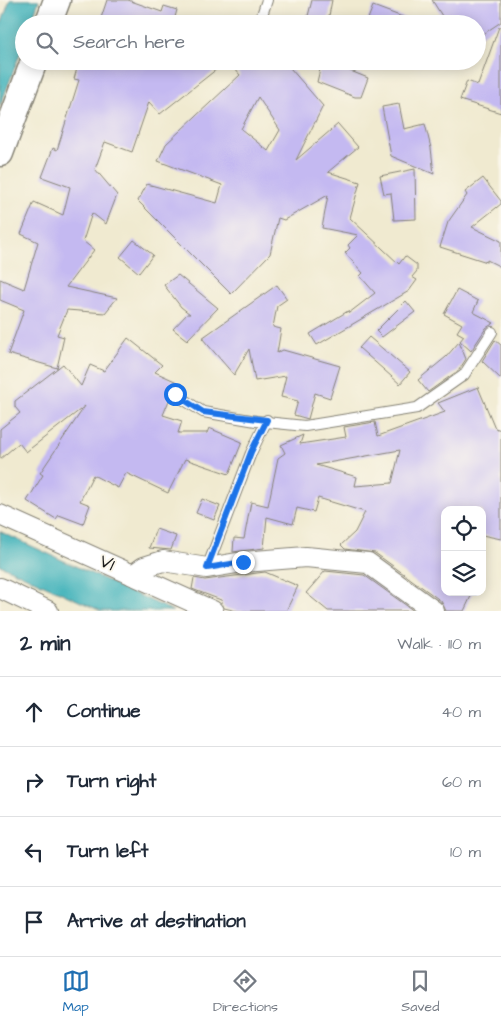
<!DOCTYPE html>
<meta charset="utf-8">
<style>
body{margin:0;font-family:"Architects Daughter",sans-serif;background:#f2f2f3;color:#1f2937}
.controls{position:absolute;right:15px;bottom:15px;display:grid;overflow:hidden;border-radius:10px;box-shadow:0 2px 12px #0003}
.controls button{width:45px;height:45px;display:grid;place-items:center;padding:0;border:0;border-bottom:1px solid #e0e1e3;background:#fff;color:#1f2937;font:25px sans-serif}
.stop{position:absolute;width:15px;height:15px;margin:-11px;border:4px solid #1a73e8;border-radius:50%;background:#fff}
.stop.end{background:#1a73e8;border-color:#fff;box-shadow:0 1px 5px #0008}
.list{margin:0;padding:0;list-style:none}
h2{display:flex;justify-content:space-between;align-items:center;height:65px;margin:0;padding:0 20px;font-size:21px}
h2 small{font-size:16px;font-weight:400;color:#747a83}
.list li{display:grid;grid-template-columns:32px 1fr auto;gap:15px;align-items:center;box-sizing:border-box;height:70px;padding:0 20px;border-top:1px solid #e0e1e3}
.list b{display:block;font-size:19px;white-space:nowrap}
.list em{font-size:16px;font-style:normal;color:#747a83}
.icon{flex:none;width:28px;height:28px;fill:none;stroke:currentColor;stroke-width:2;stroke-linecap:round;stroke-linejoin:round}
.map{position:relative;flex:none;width:501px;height:611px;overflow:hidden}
.search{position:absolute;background:#fff;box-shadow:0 2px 12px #0003;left:15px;right:15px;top:15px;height:55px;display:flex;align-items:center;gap:12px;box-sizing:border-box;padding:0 18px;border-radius:28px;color:#747a83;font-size:19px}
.sheet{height:345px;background:#fff}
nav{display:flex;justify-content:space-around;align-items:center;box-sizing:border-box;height:70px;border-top:1px solid #e0e1e3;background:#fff;font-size:14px;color:#747a83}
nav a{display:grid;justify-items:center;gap:2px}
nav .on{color:#1f6fb2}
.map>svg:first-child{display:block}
.water{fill:#44b4bb;stroke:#30686c}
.building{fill:#c4b9f1;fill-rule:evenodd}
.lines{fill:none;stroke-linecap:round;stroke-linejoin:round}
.service-casing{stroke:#868376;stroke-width:12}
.minor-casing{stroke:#868376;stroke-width:22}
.tertiary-casing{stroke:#868376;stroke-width:29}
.service{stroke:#fff;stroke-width:10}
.minor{stroke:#fff;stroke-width:20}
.tertiary{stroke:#fff;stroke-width:26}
.route{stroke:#1a73e8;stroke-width:6}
.labels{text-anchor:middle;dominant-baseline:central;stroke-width:4;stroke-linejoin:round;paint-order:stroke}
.street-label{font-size:19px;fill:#1c1c1c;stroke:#fbf7ec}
</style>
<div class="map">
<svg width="501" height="611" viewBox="0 0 501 611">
<rect width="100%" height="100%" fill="#fbf7ec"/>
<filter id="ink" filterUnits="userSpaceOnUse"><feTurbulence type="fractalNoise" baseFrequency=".02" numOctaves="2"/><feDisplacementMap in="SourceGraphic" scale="10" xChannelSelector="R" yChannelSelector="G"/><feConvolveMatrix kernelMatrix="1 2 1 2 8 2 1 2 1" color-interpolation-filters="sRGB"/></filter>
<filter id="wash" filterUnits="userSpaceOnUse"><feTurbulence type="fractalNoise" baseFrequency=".0096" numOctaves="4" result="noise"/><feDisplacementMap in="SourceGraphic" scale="20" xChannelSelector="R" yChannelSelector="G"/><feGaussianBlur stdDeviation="1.12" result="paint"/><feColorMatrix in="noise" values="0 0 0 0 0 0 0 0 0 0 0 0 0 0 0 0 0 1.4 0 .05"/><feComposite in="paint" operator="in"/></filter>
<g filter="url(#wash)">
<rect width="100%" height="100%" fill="#f0ead0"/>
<g class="water">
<path d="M 10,0 L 39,0 L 31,24 L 24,24 L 24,43 L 0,107 L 0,27 Z"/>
<path d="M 0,531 L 1,532 L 173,611 L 101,611 L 0,565 Z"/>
</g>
<g id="blocks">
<g class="building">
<path d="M 107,0 L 128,0 L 162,12 L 164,6 L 177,10 L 175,17 L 188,22 L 188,24 L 99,24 Z"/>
<path d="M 312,0 L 332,0 L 328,21 L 323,20 L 322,24 L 306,24 Z"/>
<path d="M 432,0 L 501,0 L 501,22 L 477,38 L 477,24 L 447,24 Z"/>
<path d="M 373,6 L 416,22 L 416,24 L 366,24 Z"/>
<path d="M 499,27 L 501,27 L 501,113 L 460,100 L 467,81 L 478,85 Z"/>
<path d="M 79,61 L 227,61 L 160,114 L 149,102 L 132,152 L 105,142 L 95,169 L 117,195 L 106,224 L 92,213 L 83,241 L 94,250 L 66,287 L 117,298 L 105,313 L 67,310 L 57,335 L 64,337 L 57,368 L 8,354 L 24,310 L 0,300 L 0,279 L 24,289 L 38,242 L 21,234 L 34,202 L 63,215 L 70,187 L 42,177 L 53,148 L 57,150 L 79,80 L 74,79 Z"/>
<path d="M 228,61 L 284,61 L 323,106 L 296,160 L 338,124 L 358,147 L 328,172 L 360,182 L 350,218 L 399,264 L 405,256 L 417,265 L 417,271 L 412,277 L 417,280 L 409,291 L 317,345 L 310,334 L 348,311 L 349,313 L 375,293 L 360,276 L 363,273 L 345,253 L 350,248 L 348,245 L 358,235 L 322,228 L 328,195 L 284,220 L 278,218 L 270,254 L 231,294 L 138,201 L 147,184 L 217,203 L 222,185 L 158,161 L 166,144 L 240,75 ZM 258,97 L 280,130 L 268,151 L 241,129 Z"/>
<path d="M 322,61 L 344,61 L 343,68 L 368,78 L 361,97 L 355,97 L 317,82 Z"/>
<path d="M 399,104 L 404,129 L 425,124 L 431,148 L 434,174 L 391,156 L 382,107 Z"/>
<path d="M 415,169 L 416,219 L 394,220 L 391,193 L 384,194 L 380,176 Z"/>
<path d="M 483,178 L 501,201 L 501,204 L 472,227 L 501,241 L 501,267 L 487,260 L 487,262 L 440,247 L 448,222 L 467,195 L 465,192 Z"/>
<path d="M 134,240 L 153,255 L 139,273 L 120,257 Z"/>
<path d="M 178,275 L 218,308 L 187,340 L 173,329 L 187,314 L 190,314 L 181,307 L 164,285 Z"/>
<path d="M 277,285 L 287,299 L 277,306 L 273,327 L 281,329 L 277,353 L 283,350 L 340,366 L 330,398 L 315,393 L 308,419 L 294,415 L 298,401 L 281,397 L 286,376 L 255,381 L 249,349 L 234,375 L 202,338 Z"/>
<path d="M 457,290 L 478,301 L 473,312 L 494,323 L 486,328 L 471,351 L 460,341 L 464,336 L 457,332 L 462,324 L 444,314 Z"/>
<path d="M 406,301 L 415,312 L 382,337 L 376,331 Z"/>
<path d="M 369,337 L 410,372 L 400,384 L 359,348 Z"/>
<path d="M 128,338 L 162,365 L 155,372 L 177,382 L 175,387 L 169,391 L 170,398 L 163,415 L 182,421 L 178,433 L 207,433 L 209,428 L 242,442 L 229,474 L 185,459 L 168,493 L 126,473 L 118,488 L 93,475 L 80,501 L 90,505 L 83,524 L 59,515 L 56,519 L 27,501 L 43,475 L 40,473 L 85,406 L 26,452 L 19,443 L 0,459 L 0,429 L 20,413 L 15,407 L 15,401 L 63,364 L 81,386 L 90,365 L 104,371 Z"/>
<path d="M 495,340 L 501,345 L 501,379 L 482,361 Z"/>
<path d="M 459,342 L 466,359 L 459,370 L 428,392 L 418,380 L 446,357 Z"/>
<path d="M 478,387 L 495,428 L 501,430 L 501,539 L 482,535 L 482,510 L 445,510 L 445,592 L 473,592 L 464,611 L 446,611 L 441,601 L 375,553 L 345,549 L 341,545 L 355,532 L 365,512 L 318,498 L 314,512 L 297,508 L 293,524 L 267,517 L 264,548 L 233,552 L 234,538 L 244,539 L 251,502 L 268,506 L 278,458 L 285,453 L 281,445 L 303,435 L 300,444 L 346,437 L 344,427 L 375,422 L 378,436 L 445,412 L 438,403 ZM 400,450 L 392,483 L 355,486 L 357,477 L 316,465 Z"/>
<path d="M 202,499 L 220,506 L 214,520 L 196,513 Z"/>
<path d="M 156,529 L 176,536 L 171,550 L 149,548 Z"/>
<path d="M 325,571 L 364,575 L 414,611 L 328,611 L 306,593 Z"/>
<path d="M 265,572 L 298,586 L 286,611 L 237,611 L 224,608 L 221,600 L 192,589 L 194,578 L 205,580 Z"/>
</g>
</g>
</g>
<g filter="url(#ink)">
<use href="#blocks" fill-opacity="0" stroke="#868376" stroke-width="1"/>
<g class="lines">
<g class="service-casing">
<g id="service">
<path d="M 259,24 L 267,0"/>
<path d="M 175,394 L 203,412 L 256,421 L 305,426 L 417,408 L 464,375 L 492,332"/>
<path d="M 207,568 L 251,453 L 267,420"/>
</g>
</g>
<g class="minor-casing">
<g id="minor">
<path d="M 0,515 L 213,611"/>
<path d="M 133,575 L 144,567 L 163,561 L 207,568 L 243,562 L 306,557 L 368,563 L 434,611"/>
<path d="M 0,588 L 48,611"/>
</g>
</g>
<g class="tertiary-casing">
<g id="tertiary">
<path d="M 48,24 L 57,0"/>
<path d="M 0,153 L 34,61"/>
</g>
</g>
<use href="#service" class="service"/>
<use href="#minor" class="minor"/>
<use href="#tertiary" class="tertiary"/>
</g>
</g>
<g class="lines" filter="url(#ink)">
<path class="route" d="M 175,394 L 203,412 L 267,420 L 251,452 L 207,568 L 243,562"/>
</g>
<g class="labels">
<g class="street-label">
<text transform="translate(107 563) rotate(24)">V1</text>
</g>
</g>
</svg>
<div class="controls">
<button><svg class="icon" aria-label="locate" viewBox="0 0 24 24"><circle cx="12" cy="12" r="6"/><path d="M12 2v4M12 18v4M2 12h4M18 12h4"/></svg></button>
<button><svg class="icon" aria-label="layers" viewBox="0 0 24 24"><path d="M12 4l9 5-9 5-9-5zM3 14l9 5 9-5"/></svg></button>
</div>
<div class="stop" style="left:175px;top:394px"></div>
<div class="stop end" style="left:243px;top:562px"></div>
<div class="search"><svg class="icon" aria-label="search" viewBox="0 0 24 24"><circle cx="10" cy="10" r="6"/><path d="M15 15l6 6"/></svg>Search here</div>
</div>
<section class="sheet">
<h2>2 min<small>Walk · 110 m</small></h2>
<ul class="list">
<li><svg class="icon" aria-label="ahead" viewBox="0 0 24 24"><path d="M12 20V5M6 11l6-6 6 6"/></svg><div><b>Continue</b></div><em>40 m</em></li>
<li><svg class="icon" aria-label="right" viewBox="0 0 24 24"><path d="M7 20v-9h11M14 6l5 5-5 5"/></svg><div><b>Turn right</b></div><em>60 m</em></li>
<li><svg class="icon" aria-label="left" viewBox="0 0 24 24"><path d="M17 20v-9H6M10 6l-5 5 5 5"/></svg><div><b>Turn left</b></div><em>10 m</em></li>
<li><svg class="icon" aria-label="arrive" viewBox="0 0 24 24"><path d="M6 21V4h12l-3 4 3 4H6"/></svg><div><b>Arrive at destination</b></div></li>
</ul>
</section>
<nav>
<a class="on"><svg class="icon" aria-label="map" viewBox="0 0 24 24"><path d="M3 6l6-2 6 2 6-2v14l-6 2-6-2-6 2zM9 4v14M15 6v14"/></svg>Map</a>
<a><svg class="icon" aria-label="directions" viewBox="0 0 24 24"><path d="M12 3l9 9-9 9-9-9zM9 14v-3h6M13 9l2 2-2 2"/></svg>Directions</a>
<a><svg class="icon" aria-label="saved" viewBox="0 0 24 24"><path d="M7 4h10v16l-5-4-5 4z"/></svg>Saved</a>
</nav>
